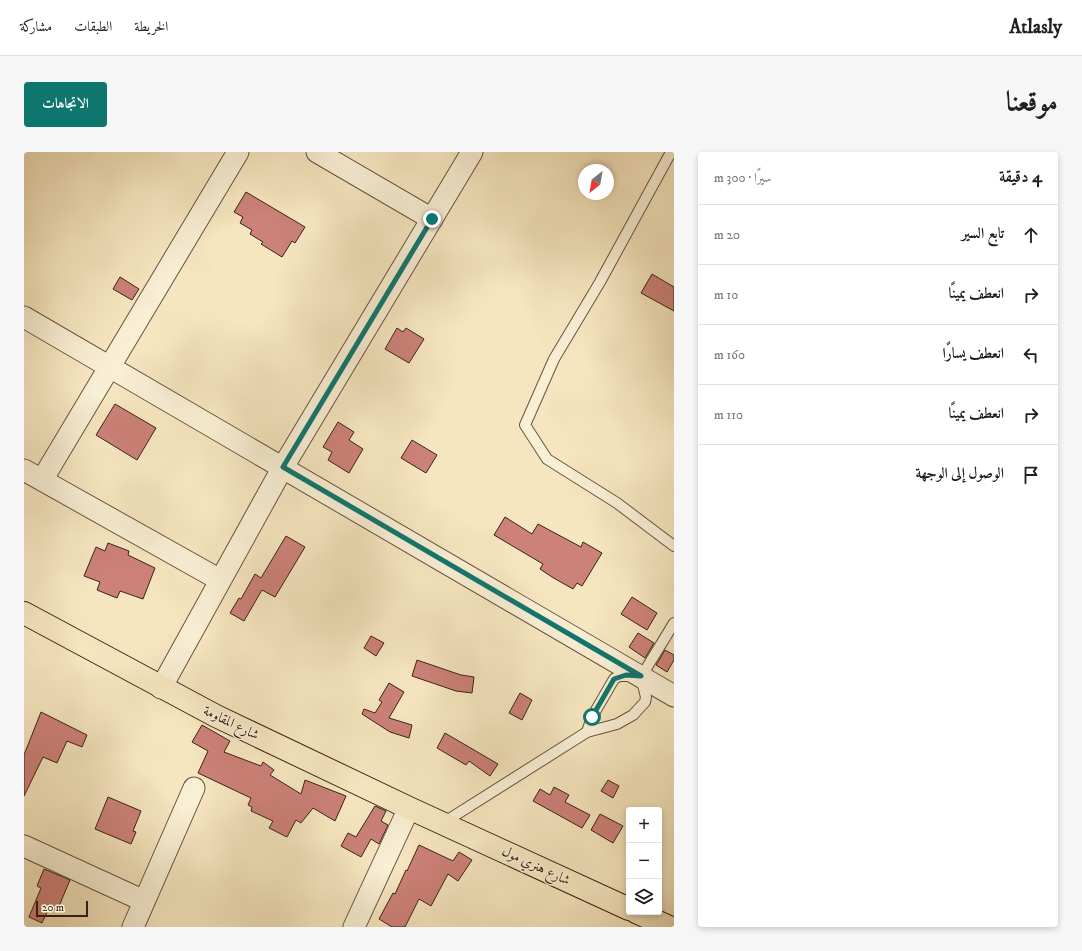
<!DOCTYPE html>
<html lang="ar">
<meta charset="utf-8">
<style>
body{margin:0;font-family:"IM FELL DW Pica",Amiri,serif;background:#f6f6f6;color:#202124;direction:rtl}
.controls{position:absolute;right:12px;bottom:12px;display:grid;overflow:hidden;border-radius:4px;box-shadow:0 2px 6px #0003}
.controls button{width:36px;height:36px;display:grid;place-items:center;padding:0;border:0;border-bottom:1px solid #e0e0e0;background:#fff;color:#202124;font:20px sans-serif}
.compass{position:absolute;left:554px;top:12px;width:36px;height:36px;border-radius:50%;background:#fff;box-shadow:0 2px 6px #0003;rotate:211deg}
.scale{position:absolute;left:12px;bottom:10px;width:52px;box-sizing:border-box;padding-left:4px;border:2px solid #382316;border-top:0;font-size:11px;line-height:14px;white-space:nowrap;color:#382316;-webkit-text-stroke:3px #f9efd5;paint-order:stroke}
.stop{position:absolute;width:12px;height:12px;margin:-9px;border:3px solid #0f766e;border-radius:50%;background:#fff}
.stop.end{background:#0f766e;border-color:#fff;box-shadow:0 1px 4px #0008}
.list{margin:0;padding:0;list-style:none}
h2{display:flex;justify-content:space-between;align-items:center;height:52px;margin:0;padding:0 16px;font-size:17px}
h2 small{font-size:13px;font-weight:400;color:#757577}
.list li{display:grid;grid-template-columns:26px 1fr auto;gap:12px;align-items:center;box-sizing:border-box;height:60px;padding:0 16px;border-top:1px solid #e0e0e0}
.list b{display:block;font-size:15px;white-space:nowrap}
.list em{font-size:13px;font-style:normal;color:#757577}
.icon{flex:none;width:22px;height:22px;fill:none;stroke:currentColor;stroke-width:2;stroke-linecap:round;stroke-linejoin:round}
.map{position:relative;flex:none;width:650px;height:775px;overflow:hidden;direction:ltr;border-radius:4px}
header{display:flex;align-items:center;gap:24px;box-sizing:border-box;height:56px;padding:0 20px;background:#fff;border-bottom:1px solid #e0e0e0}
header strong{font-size:19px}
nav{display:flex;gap:22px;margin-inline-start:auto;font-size:14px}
.intro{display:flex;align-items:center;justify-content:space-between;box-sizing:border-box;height:96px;padding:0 24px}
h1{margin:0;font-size:28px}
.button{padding:10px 18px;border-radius:4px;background:#0f766e;color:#fff;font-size:14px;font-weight:700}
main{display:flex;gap:24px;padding:0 24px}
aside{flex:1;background:#fff;border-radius:4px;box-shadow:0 2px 6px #0003}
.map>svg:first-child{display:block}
.building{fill:#cc8179;stroke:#382316}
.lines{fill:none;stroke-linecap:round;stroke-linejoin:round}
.lane-casing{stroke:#685440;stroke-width:12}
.street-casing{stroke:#685440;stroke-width:23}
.highway-casing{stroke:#382316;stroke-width:24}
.lane{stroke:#f9efd5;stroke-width:10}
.street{stroke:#f9efd5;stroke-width:21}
.highway{stroke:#f6e6bf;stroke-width:22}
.route{stroke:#0f766e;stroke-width:5}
.labels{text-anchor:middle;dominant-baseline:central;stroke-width:3;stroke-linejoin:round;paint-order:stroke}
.street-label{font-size:14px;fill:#382316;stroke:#f9efd5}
</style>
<header>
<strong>Atlasly</strong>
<nav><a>الخريطة</a><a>الطبقات</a><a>مشاركة</a></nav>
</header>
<div class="intro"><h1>موقعنا</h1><a class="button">الاتجاهات</a></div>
<main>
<aside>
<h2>4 دقيقة<small>سيرًا · 300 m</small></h2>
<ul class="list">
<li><svg class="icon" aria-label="ahead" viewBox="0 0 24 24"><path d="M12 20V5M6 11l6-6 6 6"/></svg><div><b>تابع السير</b></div><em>20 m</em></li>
<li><svg class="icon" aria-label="right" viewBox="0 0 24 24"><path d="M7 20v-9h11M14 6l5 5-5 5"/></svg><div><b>انعطف يمينًا</b></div><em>10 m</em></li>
<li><svg class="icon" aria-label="left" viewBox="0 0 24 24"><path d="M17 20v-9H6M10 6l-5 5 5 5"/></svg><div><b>انعطف يسارًا</b></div><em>160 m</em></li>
<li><svg class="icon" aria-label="right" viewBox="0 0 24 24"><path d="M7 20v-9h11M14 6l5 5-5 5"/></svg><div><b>انعطف يمينًا</b></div><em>110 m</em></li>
<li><svg class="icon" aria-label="arrive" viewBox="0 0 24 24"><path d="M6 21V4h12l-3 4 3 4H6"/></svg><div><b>الوصول إلى الوجهة</b></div></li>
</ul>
</aside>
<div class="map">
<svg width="650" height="775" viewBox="0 0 650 775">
<rect width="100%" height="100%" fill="#f6e6bf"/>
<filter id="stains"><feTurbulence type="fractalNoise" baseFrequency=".005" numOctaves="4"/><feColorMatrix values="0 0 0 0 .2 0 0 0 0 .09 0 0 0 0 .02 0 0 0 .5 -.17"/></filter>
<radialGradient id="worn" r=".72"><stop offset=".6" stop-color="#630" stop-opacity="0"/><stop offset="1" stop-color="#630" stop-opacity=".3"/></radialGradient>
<g class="building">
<path d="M 222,40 L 281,75 L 271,91 L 268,89 L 258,105 L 237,92 L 239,90 L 226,82 L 228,78 L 216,71 L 219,65 L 210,60 Z"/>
<path d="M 628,122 L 650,135 L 650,159 L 617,141 Z"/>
<path d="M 96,125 L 115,137 L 108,148 L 89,137 Z"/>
<path d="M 373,176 L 379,180 L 382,176 L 400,187 L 385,211 L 361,197 Z"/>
<path d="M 91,252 L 132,276 L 113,308 L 72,283 Z"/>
<path d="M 314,270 L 330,280 L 325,288 L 339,297 L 325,321 L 304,308 L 308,300 L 299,295 Z"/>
<path d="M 388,288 L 413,303 L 402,321 L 377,306 Z"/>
<path d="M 481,365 L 508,382 L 514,372 L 557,395 L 559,390 L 578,401 L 558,434 L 553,431 L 549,437 L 528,425 L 516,417 L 519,412 L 470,383 Z"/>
<path d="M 262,384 L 281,395 L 251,445 L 238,438 L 220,469 L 206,461 L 215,446 L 217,447 L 231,422 L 237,426 Z"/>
<path d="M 84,391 L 105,399 L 104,403 L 131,416 L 119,447 L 96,439 L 93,446 L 73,438 L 76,430 L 60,424 L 72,395 L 81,399 Z"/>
<path d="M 608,445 L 633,461 L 623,478 L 597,462 Z"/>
<path d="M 614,481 L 630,491 L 621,506 L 605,495 Z"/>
<path d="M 347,484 L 360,491 L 352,504 L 340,496 Z"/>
<path d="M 641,498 L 650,503 L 650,508 L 643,520 L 632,513 Z"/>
<path d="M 393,508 L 437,523 L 450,525 L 448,541 L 432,539 L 388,524 Z"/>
<path d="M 365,531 L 380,540 L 365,566 L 388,573 L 385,586 L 366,580 L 338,562 L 340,557 L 351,561 L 358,550 L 355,548 Z"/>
<path d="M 496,541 L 508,548 L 498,568 L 485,561 Z"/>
<path d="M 17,560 L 63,583 L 58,595 L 43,589 L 33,611 L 19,605 L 0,644 L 0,603 Z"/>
<path d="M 178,573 L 206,589 L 200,600 L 237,614 L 239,610 L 250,618 L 246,623 L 277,642 L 281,628 L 322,644 L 311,669 L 289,656 L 277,671 L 272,668 L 263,685 L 245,676 L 249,669 L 227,659 L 228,655 L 224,653 L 227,646 L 174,621 L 184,599 L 168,590 Z"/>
<path d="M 421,581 L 474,612 L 466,624 L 445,609 L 442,613 L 413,596 Z"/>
<path d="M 584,628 L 595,634 L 589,646 L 577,639 Z"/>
<path d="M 530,635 L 545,643 L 541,650 L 566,663 L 558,676 L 509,649 L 516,637 L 526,643 Z"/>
<path d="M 84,645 L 117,659 L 109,679 L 112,680 L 107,692 L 71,677 Z"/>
<path d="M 351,654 L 362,659 L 357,669 L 364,673 L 355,692 L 347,687 L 337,705 L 317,694 L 324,681 L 332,685 Z"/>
<path d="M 576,662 L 599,674 L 589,691 L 567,678 Z"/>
<path d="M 395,693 L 429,709 L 435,700 L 448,708 L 434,729 L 424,722 L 407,754 L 395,747 L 381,775 L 368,775 L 355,767 L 369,741 L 371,742 L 382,718 L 383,719 Z"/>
<path d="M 20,717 L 46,728 L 33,759 L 25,756 L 18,771 L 5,765 L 17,736 L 13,734 Z"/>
</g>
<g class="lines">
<g class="lane-casing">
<g id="lane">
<path d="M 647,0 L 576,130 L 530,207 L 501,273 L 523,307 L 593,351 L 650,394"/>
<path d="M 563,580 L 568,565 L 590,527 L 595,524 L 607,524"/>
<path d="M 419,671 L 563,580 L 593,572 L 609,563 L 621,550 L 622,545 L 617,525 L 650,471"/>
</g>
</g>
<g class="street-casing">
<g id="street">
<path d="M 293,0 L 408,67"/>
<path d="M 0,165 L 650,544"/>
<path d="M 0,318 L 196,428"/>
<path d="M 18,328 L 214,0"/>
<path d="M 137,536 L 259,315 L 448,0"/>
<path d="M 0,694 L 120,749"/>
<path d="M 109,775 L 170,636"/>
<path d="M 330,775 L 385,656"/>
</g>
</g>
<g class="highway-casing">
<g id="highway">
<path d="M 0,461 L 192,564 L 385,656 L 605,757"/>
<path d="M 612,760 L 645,775"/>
</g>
</g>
<use href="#lane" class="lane"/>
<use href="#street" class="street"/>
<use href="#highway" class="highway"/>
</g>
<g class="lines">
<path class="route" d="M 408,67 L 259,315 L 617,524 L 602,523 L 590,527 L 568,565"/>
</g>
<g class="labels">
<g class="street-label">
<text transform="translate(207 571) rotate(26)">شارع المقاومة</text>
<text transform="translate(512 714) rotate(25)">شارع هنري مول</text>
</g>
</g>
<rect width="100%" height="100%" filter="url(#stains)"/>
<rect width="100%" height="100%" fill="url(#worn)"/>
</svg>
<div class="controls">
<button>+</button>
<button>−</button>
<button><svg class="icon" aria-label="layers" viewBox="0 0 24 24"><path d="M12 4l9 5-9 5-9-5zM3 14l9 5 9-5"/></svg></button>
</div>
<svg class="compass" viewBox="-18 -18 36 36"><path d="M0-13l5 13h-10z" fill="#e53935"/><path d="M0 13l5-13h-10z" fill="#757577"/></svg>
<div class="scale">20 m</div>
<div class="stop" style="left:568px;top:565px"></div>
<div class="stop end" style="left:408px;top:67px"></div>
</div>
</main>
